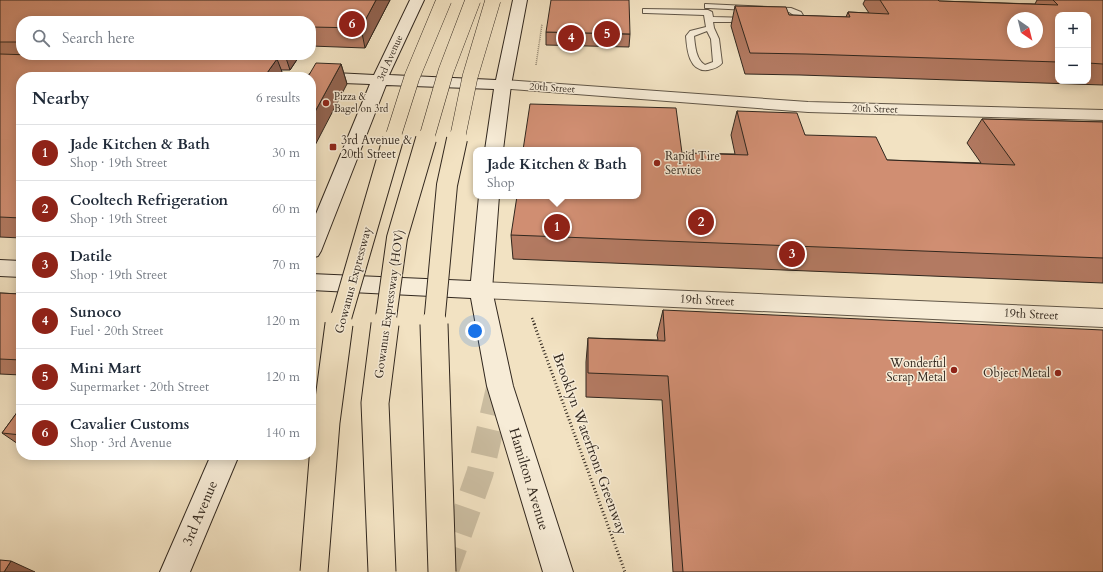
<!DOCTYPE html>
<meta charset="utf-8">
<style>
body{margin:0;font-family:Cardo,serif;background:#f2f2f3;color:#1f2937}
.controls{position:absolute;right:12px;top:12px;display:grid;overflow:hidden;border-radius:8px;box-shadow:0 2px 10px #0003}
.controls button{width:36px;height:36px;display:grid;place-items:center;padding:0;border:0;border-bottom:1px solid #e0e1e3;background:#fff;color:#1f2937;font:20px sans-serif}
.compass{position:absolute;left:1007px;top:12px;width:36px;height:36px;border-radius:50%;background:#fff;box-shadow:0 2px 10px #0003;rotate:145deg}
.you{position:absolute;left:475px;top:331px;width:14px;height:14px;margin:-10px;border:3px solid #fff;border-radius:50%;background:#1a73e8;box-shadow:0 0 0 6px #1a73e833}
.badge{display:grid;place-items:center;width:26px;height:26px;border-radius:50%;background:#8f2418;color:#fff;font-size:13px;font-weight:700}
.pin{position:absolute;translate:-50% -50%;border:2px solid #fff;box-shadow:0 1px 4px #0006}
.popup{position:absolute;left:473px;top:147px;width:168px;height:52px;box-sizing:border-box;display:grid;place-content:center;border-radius:8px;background:#fff;filter:drop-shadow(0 1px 3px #0005);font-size:13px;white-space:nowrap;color:#747a83}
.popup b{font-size:15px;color:#1f2937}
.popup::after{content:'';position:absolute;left:50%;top:100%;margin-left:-8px;border:8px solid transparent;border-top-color:#fff}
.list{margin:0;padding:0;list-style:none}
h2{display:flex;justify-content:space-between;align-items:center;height:52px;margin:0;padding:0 16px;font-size:17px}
h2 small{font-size:13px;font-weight:400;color:#747a83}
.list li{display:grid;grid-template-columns:26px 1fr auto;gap:12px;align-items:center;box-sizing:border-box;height:56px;padding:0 16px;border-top:1px solid #e0e1e3}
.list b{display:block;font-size:15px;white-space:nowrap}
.list p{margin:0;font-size:13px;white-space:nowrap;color:#747a83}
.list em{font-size:13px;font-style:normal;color:#747a83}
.icon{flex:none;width:22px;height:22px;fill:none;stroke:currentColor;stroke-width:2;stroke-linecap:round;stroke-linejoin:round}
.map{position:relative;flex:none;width:1103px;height:572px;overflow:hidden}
.search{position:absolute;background:#fff;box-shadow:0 2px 10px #0003;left:16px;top:16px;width:300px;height:44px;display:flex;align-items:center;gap:10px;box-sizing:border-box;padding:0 14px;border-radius:16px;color:#747a83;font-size:15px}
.panel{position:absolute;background:#fff;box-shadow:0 2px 10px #0003;left:16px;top:72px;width:300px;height:388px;border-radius:16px}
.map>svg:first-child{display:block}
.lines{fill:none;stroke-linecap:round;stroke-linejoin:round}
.secondary-tunnel{stroke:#cbbda1;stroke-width:27;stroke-dasharray:27 14;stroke-linecap:butt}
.lane-casing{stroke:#615647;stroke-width:2}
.street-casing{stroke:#615647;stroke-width:2}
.secondary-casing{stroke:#31271e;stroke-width:2}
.path-far2{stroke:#31271e;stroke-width:1.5;stroke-dasharray:0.5 1.5;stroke-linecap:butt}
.path-far1{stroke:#31271e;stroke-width:2.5;stroke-dasharray:1 2;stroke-linecap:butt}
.path{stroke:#31271e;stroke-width:3;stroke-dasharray:1 2.5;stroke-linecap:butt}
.lane{fill:#f7ecd7;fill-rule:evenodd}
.street{fill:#f7ecd7;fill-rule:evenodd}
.secondary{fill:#f7ecd7;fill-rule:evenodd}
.highway-bridge-far2-casing{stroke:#31271e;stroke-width:16;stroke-linecap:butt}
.highway-bridge-far1-casing{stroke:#31271e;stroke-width:22;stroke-linecap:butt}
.highway-bridge-casing{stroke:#31271e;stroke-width:29;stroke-linecap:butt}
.highway-bridge-far2{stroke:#f2e2c2;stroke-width:15}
.highway-bridge-far1{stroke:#f2e2c2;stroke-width:20}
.highway-bridge{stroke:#f2e2c2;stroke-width:27}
.wall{fill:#b37a62;stroke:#31271e;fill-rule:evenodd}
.shaded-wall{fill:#926350;stroke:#31271e}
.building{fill:#d08e72;stroke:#31271e;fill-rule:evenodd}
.poi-dot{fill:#8f2418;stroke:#f7ecd7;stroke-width:1.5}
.labels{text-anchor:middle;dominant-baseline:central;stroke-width:3;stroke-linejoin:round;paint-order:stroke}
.far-street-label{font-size:10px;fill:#31271e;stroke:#f7ecd7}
.far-poi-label{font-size:10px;fill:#31271e;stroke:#f7ecd7;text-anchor:start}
.poi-label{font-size:12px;fill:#31271e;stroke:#f7ecd7;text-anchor:start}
.street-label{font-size:12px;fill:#31271e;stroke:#f7ecd7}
.near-street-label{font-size:14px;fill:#31271e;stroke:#f7ecd7}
</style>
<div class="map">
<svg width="1103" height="572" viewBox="0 0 1103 572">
<rect width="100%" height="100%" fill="#f2e2c2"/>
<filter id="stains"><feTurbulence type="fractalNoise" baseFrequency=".005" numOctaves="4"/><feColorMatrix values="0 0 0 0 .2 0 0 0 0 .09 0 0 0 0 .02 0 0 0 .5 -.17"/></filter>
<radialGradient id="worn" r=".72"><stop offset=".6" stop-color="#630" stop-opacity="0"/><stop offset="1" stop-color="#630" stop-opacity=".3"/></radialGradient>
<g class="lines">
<path class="secondary-tunnel" d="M 445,572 L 480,473 L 500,386"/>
<g class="lane-casing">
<g id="lane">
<path d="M 705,4 L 791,8 L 801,12 L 804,17 C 798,23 788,25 782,20 L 783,18 L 793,18 L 795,16 L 789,12 L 708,8 L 705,8 Z"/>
<path d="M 643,9 L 708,10 L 712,12 L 713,17 L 750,18 L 754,20 L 750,22 L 713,22 L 714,28 L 719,39 L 722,63 C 719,67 713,69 708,70 C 689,72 687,50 686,36 L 690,31 L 706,27 L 704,15 L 646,13 L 643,13 ZM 707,31 L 711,39 L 713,62 L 705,65 C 696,60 695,46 694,36 Z"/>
</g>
</g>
<g class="street-casing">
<g id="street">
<path d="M 503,80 L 808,102 L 1103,110 L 1103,120 L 808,112 L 497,88 L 495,85 L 497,82 Z"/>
<path d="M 481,282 L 1103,309 L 1103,327 L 481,298 L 473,296 L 470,290 L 473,284 Z"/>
</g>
</g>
<g class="secondary-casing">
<g id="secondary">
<path d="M 410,0 L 424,0 L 389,75 L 496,80 L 513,0 L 527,0 L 511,85 L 503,150 L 485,150 L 494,89 L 386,85 L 321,251 L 318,256 L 311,258 L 311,226 L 370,84 L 315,82 L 311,81 L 311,77 L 307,77 L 310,74 L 315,72 L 374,75 Z"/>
<path d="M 479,196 L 499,196 L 492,290 L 513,386 L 573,572 L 543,572 L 487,386 L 471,298 L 311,290 L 311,274 L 471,281 Z"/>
<path d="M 0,260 L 21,261 L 21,277 L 0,276 Z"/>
<path d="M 211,455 L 239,455 L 190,572 L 160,572 Z"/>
</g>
</g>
<path class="path-far2" d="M 536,65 L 542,24"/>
<path class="path-far1" d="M 532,318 L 535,325"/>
<path class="path" d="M 534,324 L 625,572"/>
<use href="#lane" class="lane"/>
<use href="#street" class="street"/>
<use href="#secondary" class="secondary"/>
<g class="highway-bridge-far2-casing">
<g id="highway-bridge-far2">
<path d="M 392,140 L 412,77 L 444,0"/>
<path d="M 426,140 L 446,71 L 473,0"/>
<path d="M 457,140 L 470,77 L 493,0"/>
</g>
</g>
<g class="highway-bridge-far1-casing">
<g id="highway-bridge-far1">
<path d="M 339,325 L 393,139"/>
<path d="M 385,325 L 397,238 L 426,139"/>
<path d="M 434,325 L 447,185 L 457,139"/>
</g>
</g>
<g class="highway-bridge-casing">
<g id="highway-bridge">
<path d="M 434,324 L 442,572"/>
<path d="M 314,572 L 326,422 L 339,324"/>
<path d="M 382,572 L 375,403 L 385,324"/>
</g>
</g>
<use href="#highway-bridge-far2" class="highway-bridge-far2"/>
<use href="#highway-bridge-far1" class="highway-bridge-far1"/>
<use href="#highway-bridge" class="highway-bridge"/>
</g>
<g class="wall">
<path d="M 0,0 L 390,0 L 365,48 L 311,46 L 311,21 L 21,21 L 21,55 L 300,55 L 290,70 L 281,70 L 282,74 L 309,75 L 341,64 L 347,84 L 311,77 L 21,77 L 21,238 L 0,237 Z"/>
<path d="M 865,0 L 938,0 L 939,1 L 1035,4 L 1037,0 L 1103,0 L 1103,85 L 800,75 L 745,74 L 731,26 L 735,6 L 789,15 L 846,17 L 848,12 L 869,13 L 863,4 ZM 1058,15 L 1088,15 L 1088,81 L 1058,81 Z"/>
<path d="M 546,32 L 630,34 L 629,47 L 546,45 Z"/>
<path d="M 737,111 L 805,135 L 887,160 L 981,163 L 967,143 L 982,119 L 1103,122 L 1103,283 L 513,259 L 511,235 L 682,153 L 735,154 L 731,135 Z"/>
<path d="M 0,293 L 20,294 L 21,293 L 21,375 L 0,374 Z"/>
<path d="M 663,310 L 1103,572 L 673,572 L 662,400 L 586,397 L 586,362 L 588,338 L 658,340 L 657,335 Z"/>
<path d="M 21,407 L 21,446 L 2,433 Z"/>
<path d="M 138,455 L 155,455 L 155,456 Z"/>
</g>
<g class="shaded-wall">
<path d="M 376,0 L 390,0 L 365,48 L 361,28 Z"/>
<path d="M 285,55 L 300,55 L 290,70 Z"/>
<path d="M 277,59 L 284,77 L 267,73 Z"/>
<path d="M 341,64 L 347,84 L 311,153 L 311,119 Z"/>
<path d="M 11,561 L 35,572 L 4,572 Z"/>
</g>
<g class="building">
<path d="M 0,0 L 376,0 L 361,28 L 311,27 L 311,21 L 21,21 L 21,42 L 0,42 Z"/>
<path d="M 551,0 L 629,0 L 630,34 L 546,32 Z"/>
<path d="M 880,0 L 938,0 L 939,1 L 1058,5 L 1053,0 L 1103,0 L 1103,64 L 1088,63 L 1088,15 L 1058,15 L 1058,62 L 806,54 L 750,53 L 735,6 L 786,7 L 789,15 L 850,17 L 848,12 L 889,14 ZM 1013,18 L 1037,18 L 1037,42 L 1013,42 Z"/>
<path d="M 0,54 L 161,59 L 277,59 L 267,73 L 309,75 L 316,63 L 341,64 L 311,119 L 311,77 L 21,77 L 21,218 L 0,217 Z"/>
<path d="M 530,104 L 676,108 L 682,153 L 748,155 L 737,111 L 797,113 L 805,135 L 876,137 L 887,160 L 1015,165 L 982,119 L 1103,122 L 1103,258 L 511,235 L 517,196 L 638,196 L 638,150 L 523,150 Z"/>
<path d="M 0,293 L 20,294 L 21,293 L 21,360 L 0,359 Z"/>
<path d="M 663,310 L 1103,330 L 1103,572 L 683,572 L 668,376 L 588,373 L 588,338 L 665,341 Z"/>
<path d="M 21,407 L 21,435 L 2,433 Z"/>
<path d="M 0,560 L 11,561 L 4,572 L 0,572 Z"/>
</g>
<g class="poi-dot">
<circle cx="326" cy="103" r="4"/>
<rect x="329" y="143" width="8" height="8" rx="2"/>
<circle cx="657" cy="163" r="4"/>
<circle cx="954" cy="370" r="4"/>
<circle cx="1058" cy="373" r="4"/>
</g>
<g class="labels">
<g class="far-street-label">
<text transform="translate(390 58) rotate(-66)">3rd Avenue</text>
<text transform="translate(552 88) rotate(4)">20th Street</text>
<text transform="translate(875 109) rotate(2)">20th Street</text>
</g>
<g class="far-poi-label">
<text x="334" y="97">Pizza &amp;<tspan x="334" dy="12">Bagel on 3rd</tspan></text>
</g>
<g class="poi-label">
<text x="341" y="140">3rd Avenue &amp;<tspan x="341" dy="14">20th Street</tspan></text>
<text x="665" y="156">Rapid Tire<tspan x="665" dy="14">Service</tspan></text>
<text x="946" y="363" text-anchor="end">Wonderful<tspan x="946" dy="14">Scrap Metal</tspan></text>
<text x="1050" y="373" text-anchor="end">Object Metal</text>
</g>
<g class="street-label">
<text transform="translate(353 280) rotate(-75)">Gowanus Expressway</text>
<text transform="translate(707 300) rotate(3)">19th Street</text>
<text transform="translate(389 304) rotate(-82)">Gowanus Expressway (HOV)</text>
<text transform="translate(1031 314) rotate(3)">19th Street</text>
</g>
<g class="near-street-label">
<text transform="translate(590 444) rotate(70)">Brooklyn Waterfront Greenway</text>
<text transform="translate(529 479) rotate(73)">Hamilton Avenue</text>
<text transform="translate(200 513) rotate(-67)">3rd Avenue</text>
</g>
</g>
<rect width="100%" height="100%" filter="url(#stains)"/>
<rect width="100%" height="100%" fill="url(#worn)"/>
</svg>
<div class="controls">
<button>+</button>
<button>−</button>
</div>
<svg class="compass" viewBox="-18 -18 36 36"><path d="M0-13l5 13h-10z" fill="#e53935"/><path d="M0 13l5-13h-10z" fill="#747a83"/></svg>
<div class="you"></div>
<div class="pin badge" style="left:557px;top:227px">1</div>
<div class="popup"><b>Jade Kitchen &amp; Bath</b>Shop</div>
<div class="pin badge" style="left:701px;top:222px">2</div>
<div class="pin badge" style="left:792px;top:254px">3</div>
<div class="pin badge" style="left:571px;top:38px">4</div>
<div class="pin badge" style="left:607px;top:34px">5</div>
<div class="pin badge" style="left:352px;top:24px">6</div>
<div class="search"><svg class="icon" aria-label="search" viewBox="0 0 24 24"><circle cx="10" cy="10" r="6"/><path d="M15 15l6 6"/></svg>Search here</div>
<section class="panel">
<h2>Nearby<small>6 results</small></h2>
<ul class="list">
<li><span class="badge">1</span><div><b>Jade Kitchen &amp; Bath</b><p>Shop · 19th Street</p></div><em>30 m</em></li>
<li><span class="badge">2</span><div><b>Cooltech Refrigeration</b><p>Shop · 19th Street</p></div><em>60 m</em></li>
<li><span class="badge">3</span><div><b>Datile</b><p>Shop · 19th Street</p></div><em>70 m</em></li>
<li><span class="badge">4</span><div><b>Sunoco</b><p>Fuel · 20th Street</p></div><em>120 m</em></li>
<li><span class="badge">5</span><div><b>Mini Mart</b><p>Supermarket · 20th Street</p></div><em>120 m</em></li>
<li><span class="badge">6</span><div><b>Cavalier Customs</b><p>Shop · 3rd Avenue</p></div><em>140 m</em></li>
</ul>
</section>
</div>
